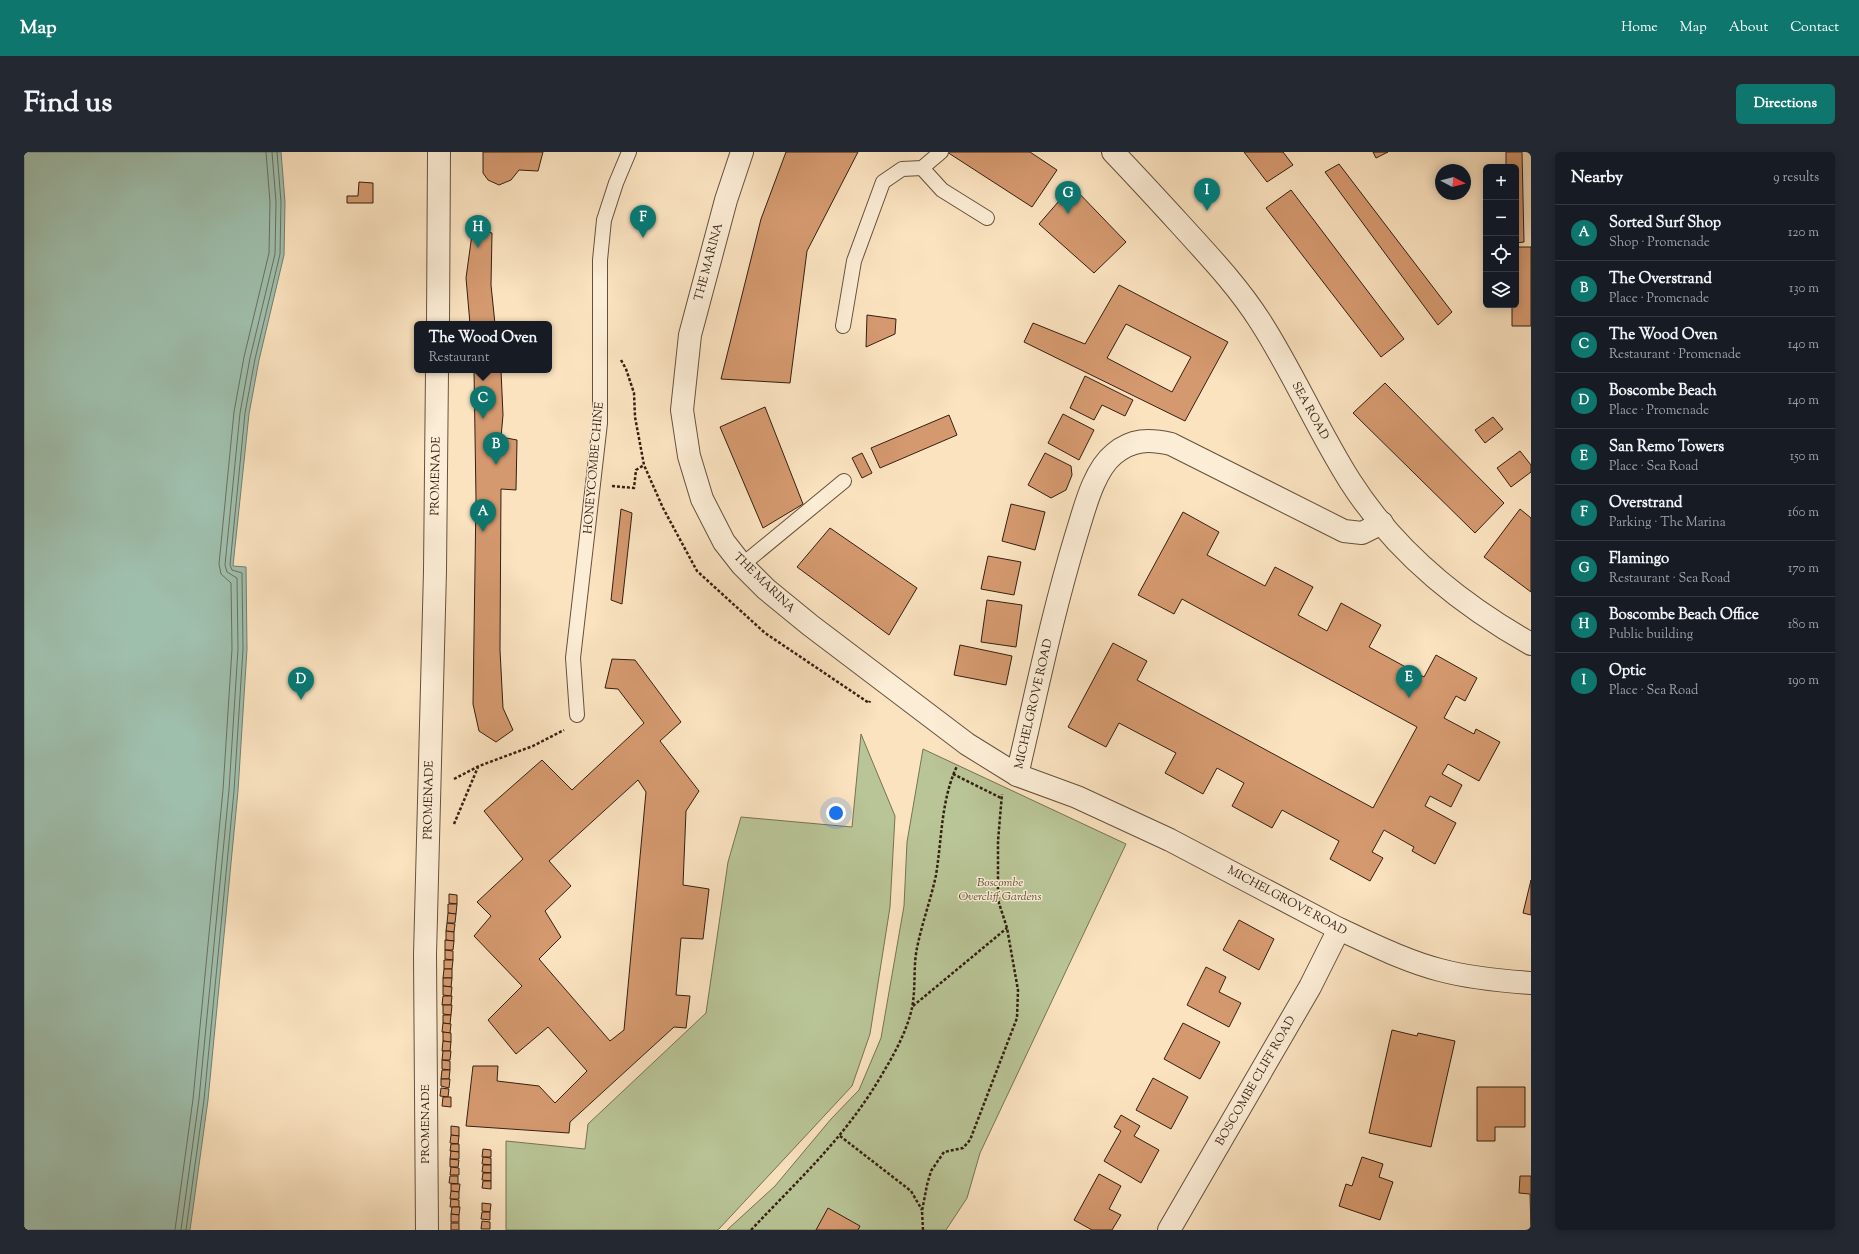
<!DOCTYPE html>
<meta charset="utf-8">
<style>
body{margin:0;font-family:"Sorts Mill Goudy",serif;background:#242831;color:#f1f3f6}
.controls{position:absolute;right:12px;top:12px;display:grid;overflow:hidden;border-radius:6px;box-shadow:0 2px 10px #0003}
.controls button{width:36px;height:36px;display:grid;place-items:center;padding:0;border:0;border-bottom:1px solid #363941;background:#171b24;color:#f1f3f6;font:20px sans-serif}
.compass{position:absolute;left:1411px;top:12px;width:36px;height:36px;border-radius:50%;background:#171b24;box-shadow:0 2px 10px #0003;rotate:97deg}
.you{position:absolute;left:812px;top:661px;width:14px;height:14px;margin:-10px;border:3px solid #fff;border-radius:50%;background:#1a73e8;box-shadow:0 0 0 6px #1a73e833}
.badge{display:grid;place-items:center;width:26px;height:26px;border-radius:50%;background:#0f766e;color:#fff;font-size:13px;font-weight:700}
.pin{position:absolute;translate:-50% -33px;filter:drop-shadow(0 1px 2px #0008)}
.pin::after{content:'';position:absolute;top:21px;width:14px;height:12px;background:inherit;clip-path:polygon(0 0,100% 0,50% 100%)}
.popup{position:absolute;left:390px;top:169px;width:138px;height:52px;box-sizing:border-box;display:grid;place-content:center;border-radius:6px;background:#171b24;filter:drop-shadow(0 1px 3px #0005);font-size:13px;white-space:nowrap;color:#9ea1a6}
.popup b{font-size:15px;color:#f1f3f6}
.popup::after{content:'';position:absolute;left:50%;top:100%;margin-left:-8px;border:8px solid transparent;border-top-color:#171b24}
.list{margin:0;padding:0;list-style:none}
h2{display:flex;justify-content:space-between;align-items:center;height:52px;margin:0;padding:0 16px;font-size:17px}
h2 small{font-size:13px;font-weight:400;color:#9ea1a6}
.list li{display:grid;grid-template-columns:26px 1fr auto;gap:12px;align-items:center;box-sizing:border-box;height:56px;padding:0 16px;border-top:1px solid #363941}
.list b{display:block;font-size:15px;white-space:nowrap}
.list p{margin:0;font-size:13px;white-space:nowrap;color:#9ea1a6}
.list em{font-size:13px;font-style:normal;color:#9ea1a6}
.icon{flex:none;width:22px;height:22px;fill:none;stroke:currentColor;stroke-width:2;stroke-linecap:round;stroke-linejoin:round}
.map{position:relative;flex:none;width:1507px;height:1078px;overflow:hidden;border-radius:6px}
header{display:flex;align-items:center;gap:24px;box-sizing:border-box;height:56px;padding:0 20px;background:#0f766e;color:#fff}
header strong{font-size:19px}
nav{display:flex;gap:22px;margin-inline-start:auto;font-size:14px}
.intro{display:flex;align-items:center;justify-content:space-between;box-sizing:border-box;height:96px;padding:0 24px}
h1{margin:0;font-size:28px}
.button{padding:10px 18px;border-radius:6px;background:#0f766e;color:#fff;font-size:14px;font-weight:700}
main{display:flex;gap:24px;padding:0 24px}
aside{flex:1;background:#171b24;border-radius:6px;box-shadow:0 2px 10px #0003}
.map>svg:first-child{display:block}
.green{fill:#b9c597;stroke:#767254}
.water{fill:#9fbfad;stroke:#747f6f}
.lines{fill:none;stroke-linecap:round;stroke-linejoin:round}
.shore{stroke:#6a6f5f;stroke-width:1}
.building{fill:#d5996f;stroke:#341f11;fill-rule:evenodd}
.service-casing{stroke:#66503d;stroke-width:16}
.pedestrian-casing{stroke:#66503d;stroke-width:24}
.minor-casing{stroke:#66503d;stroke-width:24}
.tertiary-casing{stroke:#66503d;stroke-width:24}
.path{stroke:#341f11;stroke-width:2.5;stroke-dasharray:3 2;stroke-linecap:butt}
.service{stroke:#fcedd6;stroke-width:14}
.pedestrian{stroke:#fcedd6;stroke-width:22}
.minor{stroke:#fcedd6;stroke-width:22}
.tertiary{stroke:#fcedd6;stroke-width:22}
.labels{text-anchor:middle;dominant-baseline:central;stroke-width:3;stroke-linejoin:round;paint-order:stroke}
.street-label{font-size:12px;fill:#341f11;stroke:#fcedd6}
.park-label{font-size:12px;font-style:italic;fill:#5c5139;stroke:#fcedd6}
</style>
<header>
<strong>Map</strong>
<nav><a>Home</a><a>Map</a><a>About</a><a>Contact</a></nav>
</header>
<div class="intro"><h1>Find us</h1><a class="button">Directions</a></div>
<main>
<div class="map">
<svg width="1507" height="1078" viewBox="0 0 1507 1078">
<rect width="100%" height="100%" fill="#fbe3c0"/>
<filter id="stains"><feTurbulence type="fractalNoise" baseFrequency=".005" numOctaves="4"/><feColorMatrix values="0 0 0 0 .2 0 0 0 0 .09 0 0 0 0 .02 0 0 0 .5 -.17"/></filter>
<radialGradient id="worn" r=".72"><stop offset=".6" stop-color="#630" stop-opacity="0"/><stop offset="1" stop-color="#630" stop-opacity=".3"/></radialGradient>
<g class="green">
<path d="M 837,582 L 871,664 L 866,755 L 846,882 L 828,934 L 694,1078 L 482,1078 L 482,989 L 561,997 L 564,972 L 682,861 L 704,710 L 717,665 L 828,675 Z"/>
<path d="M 899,597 L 1102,692 L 956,1001 L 943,1046 L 922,1078 L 703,1078 L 751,1034 L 807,967 L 835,938 L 857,886 L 880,754 L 883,690 Z"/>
</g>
<path class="water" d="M 0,0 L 257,0 L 261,50 L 260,103 L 235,208 L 225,262 L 209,414 L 222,415 L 223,497 L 214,639 L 184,948 L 166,1078 L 0,1078 Z"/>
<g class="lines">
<g class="shore">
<path d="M 151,1078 L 169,947 L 199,638 L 208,497 L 207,431 L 197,422 L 195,412 L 210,260 L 220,205 L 245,101 L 246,50 L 242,0"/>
<path d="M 157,1078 L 175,947 L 205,638 L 214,497 L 213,426 L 203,420 L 201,413 L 216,261 L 226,206 L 251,102 L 252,50 L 248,0"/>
<path d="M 162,1078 L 180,948 L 210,639 L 219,497 L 218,421 L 208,418 L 206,413 L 221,261 L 231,207 L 256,102 L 257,50 L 253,0"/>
</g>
</g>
<g class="building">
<path d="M 459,0 L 519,0 L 514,19 L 495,18 L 487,28 L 475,33 L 464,28 L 459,21 Z"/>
<path d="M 762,0 L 834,0 L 783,99 L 766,231 L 697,227 L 737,67 Z"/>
<path d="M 923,0 L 1006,0 L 1033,18 L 1008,55 Z"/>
<path d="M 1220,0 L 1259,0 L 1269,13 L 1243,30 Z"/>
<path d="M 1349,0 L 1364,0 L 1352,6 Z"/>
<path d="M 1482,0 L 1498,0 L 1500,90 L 1492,91 L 1492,15 L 1482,15 Z"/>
<path d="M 1315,12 L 1428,160 L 1414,173 L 1301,20 Z"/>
<path d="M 335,30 L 349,31 L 349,51 L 323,51 L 323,44 L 334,44 Z"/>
<path d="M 1048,34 L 1102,90 L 1070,121 L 1015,72 Z"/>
<path d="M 1267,38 L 1380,187 L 1357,205 L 1242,56 Z"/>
<path d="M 449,75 L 468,81 L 467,133 L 471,172 L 446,172 L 442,126 Z"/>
<path d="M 1492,95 L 1507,95 L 1507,174 L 1488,174 L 1488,153 L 1492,153 Z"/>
<path d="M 1095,133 L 1204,190 L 1161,269 L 1000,190 L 1009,171 L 1061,192 ZM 1102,172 L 1167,205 L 1148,240 L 1083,206 Z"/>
<path d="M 843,163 L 872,167 L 871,182 L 842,195 Z"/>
<path d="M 450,218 L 477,218 L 479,263 L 477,285 L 493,288 L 492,338 L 477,337 L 476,498 L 479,556 L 489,578 L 472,590 L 455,579 L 449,552 L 452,347 Z"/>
<path d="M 1061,224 L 1109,248 L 1101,264 L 1078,253 L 1070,268 L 1046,256 Z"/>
<path d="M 1361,231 L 1480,351 L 1451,381 L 1329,261 Z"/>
<path d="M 741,255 L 779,352 L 739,376 L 696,275 Z"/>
<path d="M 1039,262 L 1070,278 L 1055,308 L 1024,291 Z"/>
<path d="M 925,263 L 933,283 L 856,316 L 847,296 Z"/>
<path d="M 1469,265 L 1479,277 L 1461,291 L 1451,278 Z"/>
<path d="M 1496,299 L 1507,313 L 1507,320 L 1487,335 L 1473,316 Z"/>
<path d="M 838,301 L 848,321 L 838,326 L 828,306 Z"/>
<path d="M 1021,301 L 1047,314 L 1048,323 L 1042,338 L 1027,346 L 1004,333 Z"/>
<path d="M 987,352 L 1021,360 L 1011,398 L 978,389 Z"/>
<path d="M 597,357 L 608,361 L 598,452 L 587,448 Z"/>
<path d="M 1496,357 L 1507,366 L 1507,440 L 1460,405 Z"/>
<path d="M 1159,360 L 1195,380 L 1183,403 L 1241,434 L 1251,415 L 1289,435 L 1274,463 L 1303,479 L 1317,451 L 1357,473 L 1345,495 L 1400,525 L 1412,503 L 1453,526 L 1441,549 L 1432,544 L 1420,566 L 1450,582 L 1452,577 L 1476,590 L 1455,629 L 1424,612 L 1418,622 L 1438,633 L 1427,655 L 1406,644 L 1401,654 L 1432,671 L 1411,712 L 1388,699 L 1390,695 L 1360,678 L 1348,700 L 1359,706 L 1346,729 L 1306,707 L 1315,689 L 1258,658 L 1248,676 L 1208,654 L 1220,631 L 1193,616 L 1179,642 L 1141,621 L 1152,601 L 1095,571 L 1082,595 L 1044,575 L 1089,491 L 1123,509 L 1113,528 L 1349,656 L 1393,575 L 1158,447 L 1150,462 L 1114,443 Z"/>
<path d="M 806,376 L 893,436 L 865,483 L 773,415 Z"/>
<path d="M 964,404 L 997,410 L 990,443 L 957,437 Z"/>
<path d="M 963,448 L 998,453 L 992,495 L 957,490 Z"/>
<path d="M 936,493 L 988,504 L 982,533 L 930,523 Z"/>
<path d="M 588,507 L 611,508 L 657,570 L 636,589 L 675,639 L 662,659 L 659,733 L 685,737 L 679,787 L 657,786 L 652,843 L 666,844 L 662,876 L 650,875 L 546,970 L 545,981 L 442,974 L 449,914 L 474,914 L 473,929 L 515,934 L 531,951 L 563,919 L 524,875 L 492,902 L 464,868 L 498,834 L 450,784 L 467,764 L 453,750 L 499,707 L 460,659 L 518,608 L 548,638 L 620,571 L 594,537 L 581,536 ZM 614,628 L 622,640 L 600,878 L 586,889 L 515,807 L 537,785 L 521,759 L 547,734 L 525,709 Z"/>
<path d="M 1507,728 L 1507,763 L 1499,761 Z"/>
<path d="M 425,742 L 433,743 L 433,752 L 425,751 Z"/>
<path d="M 424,752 L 433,752 L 432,762 L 424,761 Z"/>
<path d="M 424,761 L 432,762 L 431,771 L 423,771 Z"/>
<path d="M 1215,768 L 1250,787 L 1235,818 L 1199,798 Z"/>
<path d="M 423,771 L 431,772 L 430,780 L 422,779 Z"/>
<path d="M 422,779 L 430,780 L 430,789 L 422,788 Z"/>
<path d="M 421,788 L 430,789 L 429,798 L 421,798 Z"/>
<path d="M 421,798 L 429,799 L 429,808 L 421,807 Z"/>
<path d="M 420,808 L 429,808 L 428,817 L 420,817 Z"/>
<path d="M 1182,815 L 1202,825 L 1195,840 L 1217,851 L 1205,875 L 1163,853 Z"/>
<path d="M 420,817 L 428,817 L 428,826 L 419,826 Z"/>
<path d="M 419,826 L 428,826 L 427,835 L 419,834 Z"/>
<path d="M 419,834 L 428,835 L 427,844 L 419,843 Z"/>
<path d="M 419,844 L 428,844 L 427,853 L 418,853 Z"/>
<path d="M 419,853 L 428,853 L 427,863 L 419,862 Z"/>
<path d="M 419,863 L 427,863 L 426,872 L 419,871 Z"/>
<path d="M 419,871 L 427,872 L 426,881 L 418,880 Z"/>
<path d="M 1159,871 L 1196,890 L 1176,927 L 1140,907 Z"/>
<path d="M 1368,878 L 1393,884 L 1394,881 L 1431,889 L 1407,995 L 1345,981 Z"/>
<path d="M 419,880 L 427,881 L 427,890 L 419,889 Z"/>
<path d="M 419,889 L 427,890 L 426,899 L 418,899 Z"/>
<path d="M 419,899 L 427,899 L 426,908 L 418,908 Z"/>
<path d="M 418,908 L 426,909 L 426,918 L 418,917 Z"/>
<path d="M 418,918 L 426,918 L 425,927 L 417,927 Z"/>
<path d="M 1129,926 L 1164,945 L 1147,977 L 1112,958 Z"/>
<path d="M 417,927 L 426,927 L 425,936 L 417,934 Z"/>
<path d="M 1453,935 L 1501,935 L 1501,975 L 1471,975 L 1471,989 L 1453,989 Z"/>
<path d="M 417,936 L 425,937 L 424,945 L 416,944 Z"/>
<path d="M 419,945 L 427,945 L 427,955 L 418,954 Z"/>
<path d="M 1097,963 L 1116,974 L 1110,984 L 1135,998 L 1117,1031 L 1080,1009 L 1097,979 L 1090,975 Z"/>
<path d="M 427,974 L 435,975 L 435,984 L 427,983 Z"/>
<path d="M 427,983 L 435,984 L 434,992 L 426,991 Z"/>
<path d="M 427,992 L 435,992 L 435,1000 L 426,999 Z"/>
<path d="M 459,997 L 467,998 L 467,1005 L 458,1005 Z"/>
<path d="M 427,999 L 435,1000 L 435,1007 L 426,1007 Z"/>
<path d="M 459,1005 L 467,1006 L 467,1013 L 458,1012 Z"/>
<path d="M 1338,1005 L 1359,1012 L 1355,1025 L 1369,1030 L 1356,1068 L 1315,1054 L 1322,1032 L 1328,1034 Z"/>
<path d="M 426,1007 L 435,1008 L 434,1015 L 426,1015 Z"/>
<path d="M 459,1013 L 467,1013 L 467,1021 L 458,1020 Z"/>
<path d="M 427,1015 L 435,1016 L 435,1023 L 426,1023 Z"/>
<path d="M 459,1021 L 467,1021 L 467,1029 L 458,1028 Z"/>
<path d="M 1075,1022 L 1097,1034 L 1085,1057 L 1097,1063 L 1088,1078 L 1068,1078 L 1050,1068 Z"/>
<path d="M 426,1024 L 434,1024 L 434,1032 L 425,1031 Z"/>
<path d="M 1496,1024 L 1507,1024 L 1507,1078 L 1506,1042 L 1495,1041 Z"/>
<path d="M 459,1029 L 467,1029 L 467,1037 L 458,1036 Z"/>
<path d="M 427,1032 L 436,1032 L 435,1040 L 427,1039 Z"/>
<path d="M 427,1039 L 435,1040 L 435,1047 L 426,1047 Z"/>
<path d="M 427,1047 L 435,1048 L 435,1055 L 426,1055 Z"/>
<path d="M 458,1051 L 467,1052 L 466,1060 L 458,1059 Z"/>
<path d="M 428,1055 L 436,1055 L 435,1063 L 427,1062 Z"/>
<path d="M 804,1056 L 836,1074 L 834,1078 L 792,1078 Z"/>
<path d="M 458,1060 L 466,1060 L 466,1068 L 457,1067 Z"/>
<path d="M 427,1062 L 435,1063 L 435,1070 L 427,1070 Z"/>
<path d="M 458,1069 L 466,1070 L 466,1077 L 457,1077 Z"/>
<rect x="427" y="1071" width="8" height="7"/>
</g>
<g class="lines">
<g class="service-casing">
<g id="service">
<path d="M 898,16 L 918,38 L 963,66"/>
<path d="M 819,174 L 830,109 L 859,30 L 878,17 L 898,16 L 917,0"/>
<path d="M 718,413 L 820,329"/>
<path d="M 553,563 L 549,506 L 576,271 L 576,108 L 580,68 L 592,31 L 605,0"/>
</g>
</g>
<g class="pedestrian-casing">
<g id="pedestrian">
<path d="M 414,172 L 415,0"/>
<path d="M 403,1078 L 401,803 L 411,419 L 413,218"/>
</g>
</g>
<g class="minor-casing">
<g id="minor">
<path d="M 718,0 L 702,48 L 666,183 L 658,258 L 665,304 L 678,347 L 700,390 L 718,413 L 742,437 L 786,473 L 943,592 L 993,623 L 1053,645 L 1146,688 L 1315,777"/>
<path d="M 993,623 C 1012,543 1028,463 1052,384 C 1060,359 1069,319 1090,302 C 1108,287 1125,287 1147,292 L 1320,379 L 1338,381 L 1358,371"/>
</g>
</g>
<g class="tertiary-casing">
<g id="tertiary">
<path d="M 1089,0 C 1112,24 1134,48 1156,72 C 1184,103 1213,133 1236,169 C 1269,220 1293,277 1326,329 C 1370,398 1436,452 1507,492"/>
<path d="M 1145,1078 L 1286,835 L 1315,777 C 1348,792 1381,809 1416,818 C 1446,826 1477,829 1507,831"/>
</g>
</g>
<g class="path">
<path d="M 597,208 L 602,217 L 610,241 L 611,265 L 620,313 L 639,356 L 673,419 L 741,481 L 845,551 L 846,549"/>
<path d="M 588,334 L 610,336 L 612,318 L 620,313"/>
<path d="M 929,622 L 977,646"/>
<path d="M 430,627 L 455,614 L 509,594 L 540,578"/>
<path d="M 430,672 L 454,615"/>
<path d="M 889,854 L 983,776"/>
<path d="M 816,984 L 887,1039 L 898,1058"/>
<path d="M 727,1078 C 777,1025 823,984 860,919 C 872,899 883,878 888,856 C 892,836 889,815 893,796 C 898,771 907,747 912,723 C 918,686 917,648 933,614"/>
<path d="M 899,1078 L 898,1059 L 903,1033 L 907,1019 L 920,1000 L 939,996 L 946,988 L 993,866 L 994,838 L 983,776 L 974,748 L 974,689 L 978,642"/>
</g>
<use href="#service" class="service"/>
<use href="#pedestrian" class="pedestrian"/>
<use href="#minor" class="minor"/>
<use href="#tertiary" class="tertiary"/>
</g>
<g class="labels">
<g class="street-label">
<text transform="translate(685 110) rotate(-75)">THE MARINA</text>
<text transform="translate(1286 259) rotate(61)">SEA ROAD</text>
<text transform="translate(570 316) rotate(-85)">HONEYCOMBE CHINE</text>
<text transform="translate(412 324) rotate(-89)">PROMENADE</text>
<text transform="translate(740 431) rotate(44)">THE MARINA</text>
<text transform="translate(1010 552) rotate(-77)">MICHELGROVE ROAD</text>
<text transform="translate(405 648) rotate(-89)">PROMENADE</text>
<text transform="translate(1263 749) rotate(28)">MICHELGROVE ROAD</text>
<text transform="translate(1232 929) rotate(-60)">BOSCOMBE CLIFF ROAD</text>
<text transform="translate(402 972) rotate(-90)">PROMENADE</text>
</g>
<g class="park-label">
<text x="976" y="731">Boscombe<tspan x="976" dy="14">Overcliff Gardens</tspan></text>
</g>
</g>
<rect width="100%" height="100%" filter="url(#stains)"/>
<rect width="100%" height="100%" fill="url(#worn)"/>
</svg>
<div class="controls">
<button>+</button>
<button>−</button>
<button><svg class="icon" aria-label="locate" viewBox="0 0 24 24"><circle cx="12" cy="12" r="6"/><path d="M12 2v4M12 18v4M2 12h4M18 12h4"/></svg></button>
<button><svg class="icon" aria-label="layers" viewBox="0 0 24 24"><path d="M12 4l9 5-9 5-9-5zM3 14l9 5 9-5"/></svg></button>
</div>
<svg class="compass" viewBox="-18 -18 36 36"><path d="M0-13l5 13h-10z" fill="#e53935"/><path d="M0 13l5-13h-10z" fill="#9ea1a6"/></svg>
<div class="you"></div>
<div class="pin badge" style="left:459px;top:380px">A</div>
<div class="pin badge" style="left:472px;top:313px">B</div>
<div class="pin badge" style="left:459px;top:267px">C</div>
<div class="popup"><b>The Wood Oven</b>Restaurant</div>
<div class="pin badge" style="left:277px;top:548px">D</div>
<div class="pin badge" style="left:1385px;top:546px">E</div>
<div class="pin badge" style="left:619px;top:86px">F</div>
<div class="pin badge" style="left:1044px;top:62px">G</div>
<div class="pin badge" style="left:454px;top:96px">H</div>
<div class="pin badge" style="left:1183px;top:59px">I</div>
</div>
<aside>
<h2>Nearby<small>9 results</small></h2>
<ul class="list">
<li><span class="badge">A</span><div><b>Sorted Surf Shop</b><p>Shop · Promenade</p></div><em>120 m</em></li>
<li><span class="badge">B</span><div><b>The Overstrand</b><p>Place · Promenade</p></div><em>130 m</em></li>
<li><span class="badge">C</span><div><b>The Wood Oven</b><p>Restaurant · Promenade</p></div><em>140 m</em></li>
<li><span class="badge">D</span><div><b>Boscombe Beach</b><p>Place · Promenade</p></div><em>140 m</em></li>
<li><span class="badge">E</span><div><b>San Remo Towers</b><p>Place · Sea Road</p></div><em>150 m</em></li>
<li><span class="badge">F</span><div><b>Overstrand</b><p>Parking · The Marina</p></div><em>160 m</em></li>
<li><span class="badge">G</span><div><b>Flamingo</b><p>Restaurant · Sea Road</p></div><em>170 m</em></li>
<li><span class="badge">H</span><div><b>Boscombe Beach Office</b><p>Public building</p></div><em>180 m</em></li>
<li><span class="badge">I</span><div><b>Optic</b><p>Place · Sea Road</p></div><em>190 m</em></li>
</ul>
</aside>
</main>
